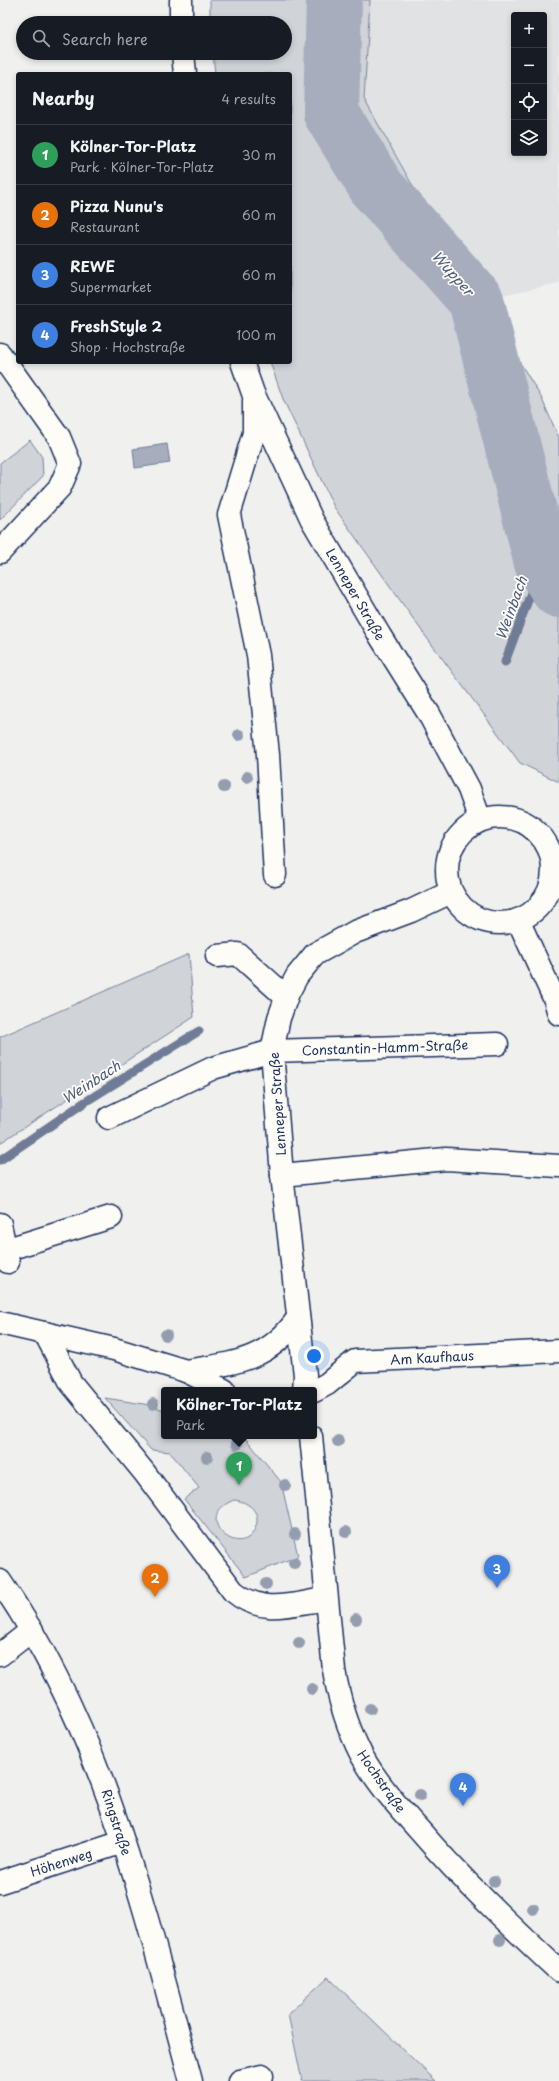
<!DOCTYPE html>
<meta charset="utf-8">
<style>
body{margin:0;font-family:"Playpen Sans",sans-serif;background:#20242c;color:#f1f3f6}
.controls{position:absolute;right:12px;top:12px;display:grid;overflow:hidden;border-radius:4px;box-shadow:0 2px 6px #0003}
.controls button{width:36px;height:36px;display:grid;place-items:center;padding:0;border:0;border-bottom:1px solid #363941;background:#171b24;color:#f1f3f6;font:20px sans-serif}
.you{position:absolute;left:314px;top:1356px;width:14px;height:14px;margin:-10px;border:3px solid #fff;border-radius:50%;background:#1a73e8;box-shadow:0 0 0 6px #1a73e833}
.badge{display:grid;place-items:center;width:26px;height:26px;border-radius:50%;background:#1a73e8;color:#fff;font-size:13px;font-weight:700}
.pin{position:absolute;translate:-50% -33px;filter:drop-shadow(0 1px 2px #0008)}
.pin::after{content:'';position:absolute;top:21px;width:14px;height:12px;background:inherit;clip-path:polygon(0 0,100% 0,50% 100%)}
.popup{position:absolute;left:161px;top:1387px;width:156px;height:52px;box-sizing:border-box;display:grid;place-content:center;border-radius:4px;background:#171b24;filter:drop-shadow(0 1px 3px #0005);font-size:13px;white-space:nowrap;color:#9ea1a6}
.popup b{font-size:15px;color:#f1f3f6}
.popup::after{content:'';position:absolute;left:50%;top:100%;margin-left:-8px;border:8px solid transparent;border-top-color:#171b24}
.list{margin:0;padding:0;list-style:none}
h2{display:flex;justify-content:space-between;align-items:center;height:52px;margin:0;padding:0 16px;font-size:17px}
h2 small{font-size:13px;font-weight:400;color:#9ea1a6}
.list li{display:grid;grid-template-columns:26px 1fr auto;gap:12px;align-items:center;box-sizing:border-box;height:60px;padding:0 16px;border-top:1px solid #363941}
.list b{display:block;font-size:15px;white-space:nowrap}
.list p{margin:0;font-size:13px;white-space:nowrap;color:#9ea1a6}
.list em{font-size:13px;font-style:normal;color:#9ea1a6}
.icon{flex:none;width:22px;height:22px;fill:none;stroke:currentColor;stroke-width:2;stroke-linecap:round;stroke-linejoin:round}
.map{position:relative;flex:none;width:559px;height:2081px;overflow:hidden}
.search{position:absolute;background:#171b24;box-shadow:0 2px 6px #0003;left:16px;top:16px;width:276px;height:44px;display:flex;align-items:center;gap:10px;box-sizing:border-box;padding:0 14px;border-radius:22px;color:#9ea1a6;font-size:15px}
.panel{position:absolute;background:#171b24;box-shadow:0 2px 6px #0003;left:16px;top:72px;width:276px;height:292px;border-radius:4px}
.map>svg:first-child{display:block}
.built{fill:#e0e2e3;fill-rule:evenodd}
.green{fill:#d0d3d8;stroke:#76819b;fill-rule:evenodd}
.water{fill:#a7adbd;stroke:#6f7b97}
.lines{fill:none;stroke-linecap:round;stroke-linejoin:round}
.stream{stroke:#6f7b97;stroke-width:9}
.river{stroke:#a7adbd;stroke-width:56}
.minor-casing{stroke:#1b2f5e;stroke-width:25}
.major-casing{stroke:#1b2f5e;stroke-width:25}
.minor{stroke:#fdfcf7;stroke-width:22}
.major{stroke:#fdfcf7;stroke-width:22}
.tree{fill:#949caf}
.labels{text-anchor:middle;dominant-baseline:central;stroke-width:3.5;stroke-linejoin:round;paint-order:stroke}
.street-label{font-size:13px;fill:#1b2f5e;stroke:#fdfcf7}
.water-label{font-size:14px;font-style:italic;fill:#4c5b7f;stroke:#fdfcf7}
</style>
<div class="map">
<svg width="559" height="2081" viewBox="0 0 559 2081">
<rect width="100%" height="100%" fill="#f0f0ee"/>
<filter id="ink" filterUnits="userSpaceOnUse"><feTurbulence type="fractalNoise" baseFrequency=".025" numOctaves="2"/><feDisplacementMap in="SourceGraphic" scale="8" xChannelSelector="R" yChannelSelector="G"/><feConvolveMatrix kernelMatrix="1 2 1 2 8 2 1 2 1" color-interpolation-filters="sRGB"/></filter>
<g filter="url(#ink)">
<path class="built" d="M 370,0 L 559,0 L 559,283 L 482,299 L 424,206 L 364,99 ZM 514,15 L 544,15 L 544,153 L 514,153 Z"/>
<g class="green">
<path d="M 210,0 L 370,0 L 364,99 L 424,206 L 541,397 L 559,438 L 559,782 L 520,763 L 424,634 L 334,507 L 283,399 L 270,362 L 290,362 L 290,74 L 215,74 L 213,53 L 285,53 L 285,23 L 210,23 Z"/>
<path d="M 30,440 L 42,457 L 43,476 L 0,520 L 0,463 Z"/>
<path d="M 189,954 L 194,1017 L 0,1143 L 0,1037 Z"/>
<path d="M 105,1398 L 150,1405 L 164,1410 L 164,1436 L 237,1436 L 247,1440 L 281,1482 L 298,1556 L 246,1577 L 184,1499 L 199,1488 L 170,1452 L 151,1450 ZM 234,1500 C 247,1501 261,1511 256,1526 C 244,1564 188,1518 234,1500 Z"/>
<path d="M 328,1977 L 436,2081 L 302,2081 L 288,2014 Z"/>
</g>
<path class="water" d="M 167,444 L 170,463 L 135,468 L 133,449 Z"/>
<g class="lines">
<g class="stream">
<path d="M 505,662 L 542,563"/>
<path d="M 0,1160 L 85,1102 L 199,1031"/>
</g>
<path class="river" d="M 334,0 L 331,113 L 377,188 L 476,300 L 542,563 L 559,590"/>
<g class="minor-casing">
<g id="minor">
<path d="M 181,0 L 181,23"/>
<path d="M 183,53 L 185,74"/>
<path d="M 0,354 L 59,437 L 70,464 L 60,487 L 0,552"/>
<path d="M 242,362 L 253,393 L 312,520 L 380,636 L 429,714 L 469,789 L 480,820"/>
<path d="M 254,401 L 254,433 L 229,515 L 258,655 L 268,755 L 275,875"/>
<path d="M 518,920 L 555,1000 L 559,1014"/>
<path d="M 217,956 L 238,954 L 286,997"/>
<path d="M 109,1118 L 213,1068 L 272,1051 L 497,1044"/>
<path d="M 282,1175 L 446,1159 L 559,1166"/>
<path d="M 0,1224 L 8,1262"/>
<path d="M 5,1250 L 111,1217"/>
<path d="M 45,1333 L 71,1383 L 144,1472 L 233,1591 C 263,1616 290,1604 326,1599"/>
<path d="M 314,1391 L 327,1384 L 355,1361 L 559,1351"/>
<path d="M 311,1436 L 334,1670 C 339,1700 348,1729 362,1756 C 377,1783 399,1808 420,1831 C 463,1881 511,1926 559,1971"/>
<path d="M 0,1581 C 104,1732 144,1907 191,2081"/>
<path d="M 0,1655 L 32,1630"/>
<path d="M 0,1882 L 123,1842"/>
<path d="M 240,2081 L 262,2076"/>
</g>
</g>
<g class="major-casing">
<g id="major">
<circle cx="500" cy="870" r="53"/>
<path d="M 0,1323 L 114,1349 L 186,1371 L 224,1390"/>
<path d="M 186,1371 C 234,1363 268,1361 298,1318"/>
<path d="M 304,1390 L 305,1375 L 282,1175 L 272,1051 L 279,1018 L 288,993 L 297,976 L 315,954 L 355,932 L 411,911 L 451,892"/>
</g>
</g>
<use href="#minor" class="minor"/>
<use href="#major" class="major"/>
</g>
<g class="tree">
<circle cx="239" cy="735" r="6"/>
<circle cx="247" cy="777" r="6"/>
<circle cx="224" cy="787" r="6"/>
<circle cx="166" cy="1335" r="6"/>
<circle cx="153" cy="1404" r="6"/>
<circle cx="338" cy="1441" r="6"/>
<circle cx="237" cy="1444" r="6"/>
<circle cx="207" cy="1457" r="6"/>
<circle cx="285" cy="1485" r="6"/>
<circle cx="346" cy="1532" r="6"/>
<circle cx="295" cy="1534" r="6"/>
<circle cx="294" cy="1563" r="6"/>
<circle cx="266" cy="1584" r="6"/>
<circle cx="356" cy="1619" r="6"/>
<circle cx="299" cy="1643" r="6"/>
<circle cx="312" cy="1689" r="6"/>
<circle cx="370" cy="1709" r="6"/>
<circle cx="420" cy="1795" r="6"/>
<circle cx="494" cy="1881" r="6"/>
<circle cx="533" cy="1909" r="6"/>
<circle cx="500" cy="1940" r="6"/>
</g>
</g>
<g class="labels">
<g class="street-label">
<text transform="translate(356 594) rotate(60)">Lenneper Straße</text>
<text transform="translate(385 1047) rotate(-2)">Constantin-Hamm-Straße</text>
<text transform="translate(277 1104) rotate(-94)">Lenneper Straße</text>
<text transform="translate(432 1357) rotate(-3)">Am Kaufhaus</text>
<text transform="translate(382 1781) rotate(55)">Hochstraße</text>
<text transform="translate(117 1822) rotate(72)">Ringstraße</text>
<text transform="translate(61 1862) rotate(-18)">Höhenweg</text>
</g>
<g class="water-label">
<text transform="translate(453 273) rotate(48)">Wupper</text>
<text transform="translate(511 608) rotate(-70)">Weinbach</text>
<text transform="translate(91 1082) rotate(-33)">Weinbach</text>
</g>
</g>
</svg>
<div class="controls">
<button>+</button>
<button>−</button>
<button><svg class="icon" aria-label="locate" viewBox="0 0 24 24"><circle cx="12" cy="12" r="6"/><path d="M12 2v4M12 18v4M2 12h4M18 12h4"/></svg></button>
<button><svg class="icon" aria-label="layers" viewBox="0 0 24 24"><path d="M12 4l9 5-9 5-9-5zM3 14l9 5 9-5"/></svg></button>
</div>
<div class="you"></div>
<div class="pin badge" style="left:239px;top:1485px;background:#2e9e5b">1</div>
<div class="popup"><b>Kölner-Tor-Platz</b>Park</div>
<div class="pin badge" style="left:155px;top:1597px;background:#e8710a">2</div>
<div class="pin badge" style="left:497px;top:1588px;background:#3f7fe0">3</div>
<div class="pin badge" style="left:463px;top:1806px;background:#3f7fe0">4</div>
<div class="search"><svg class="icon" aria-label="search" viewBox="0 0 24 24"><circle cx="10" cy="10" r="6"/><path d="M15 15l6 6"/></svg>Search here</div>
<section class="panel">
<h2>Nearby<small>4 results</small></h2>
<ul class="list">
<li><span class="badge" style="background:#2e9e5b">1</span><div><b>Kölner-Tor-Platz</b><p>Park · Kölner-Tor-Platz</p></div><em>30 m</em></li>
<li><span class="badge" style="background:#e8710a">2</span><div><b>Pizza Nunu's</b><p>Restaurant</p></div><em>60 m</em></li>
<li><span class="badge" style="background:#3f7fe0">3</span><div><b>REWE</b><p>Supermarket</p></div><em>60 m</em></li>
<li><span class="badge" style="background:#3f7fe0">4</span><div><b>FreshStyle 2</b><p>Shop · Hochstraße</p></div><em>100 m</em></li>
</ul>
</section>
</div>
